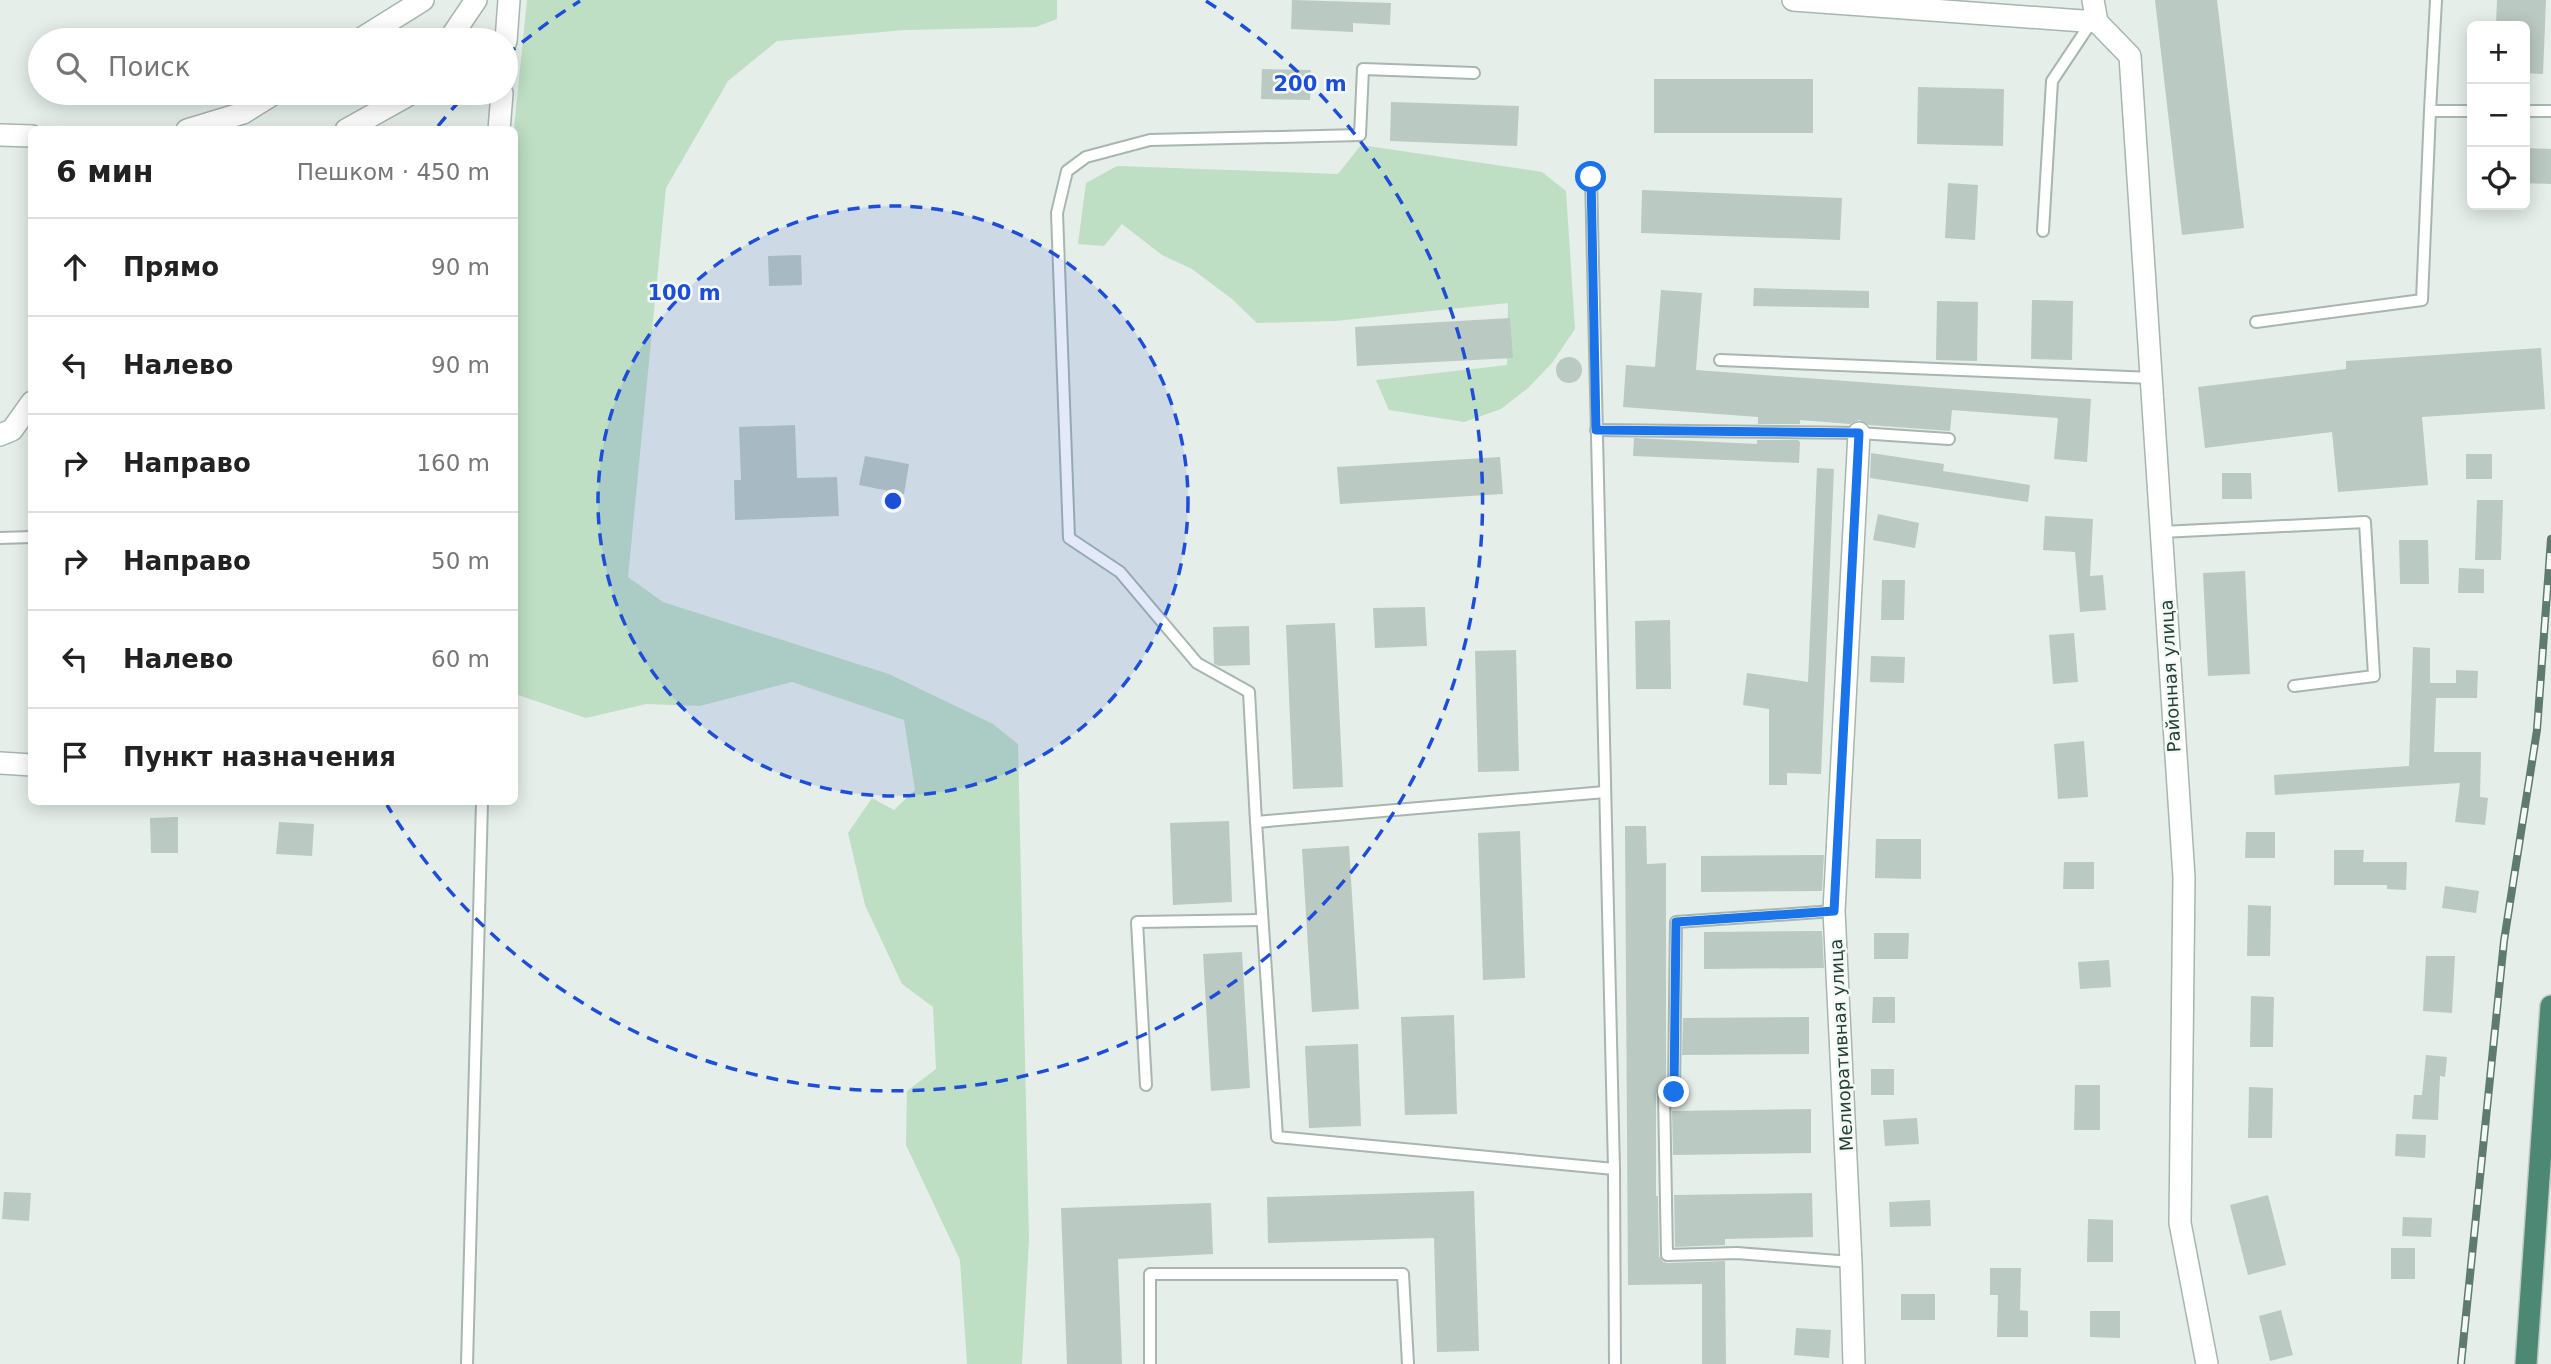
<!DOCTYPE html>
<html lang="ru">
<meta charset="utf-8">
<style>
body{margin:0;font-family:"DejaVu Sans",sans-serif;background:#f6f6f6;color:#222}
.controls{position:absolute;right:21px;top:21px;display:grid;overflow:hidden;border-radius:10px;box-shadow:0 4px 18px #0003}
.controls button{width:63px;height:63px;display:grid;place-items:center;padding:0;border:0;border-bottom:2px solid #e0e0e0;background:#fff;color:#222;font:35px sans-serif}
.stop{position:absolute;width:21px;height:21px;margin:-16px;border:5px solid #1a73e8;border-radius:50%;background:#fff}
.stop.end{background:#1a73e8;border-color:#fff;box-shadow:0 2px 7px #0008}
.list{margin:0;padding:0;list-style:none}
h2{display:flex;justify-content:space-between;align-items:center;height:91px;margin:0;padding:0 28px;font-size:30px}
h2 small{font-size:23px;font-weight:400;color:#767676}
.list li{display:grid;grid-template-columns:46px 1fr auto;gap:21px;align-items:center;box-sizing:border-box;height:98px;padding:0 28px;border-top:2px solid #e0e0e0}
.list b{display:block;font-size:26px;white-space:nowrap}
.list em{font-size:23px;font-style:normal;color:#767676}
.icon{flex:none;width:38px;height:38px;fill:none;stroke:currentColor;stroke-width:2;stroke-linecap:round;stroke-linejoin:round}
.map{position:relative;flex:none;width:2551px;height:1364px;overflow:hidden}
.search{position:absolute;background:#fff;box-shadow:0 4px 18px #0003;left:28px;top:28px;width:490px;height:77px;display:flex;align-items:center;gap:18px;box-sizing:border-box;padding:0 24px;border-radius:38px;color:#767676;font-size:26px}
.panel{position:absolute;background:#fff;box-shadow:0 4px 18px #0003;left:28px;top:126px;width:490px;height:679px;border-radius:10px}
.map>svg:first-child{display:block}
.green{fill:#bedfc3}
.building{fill:#bac9c1}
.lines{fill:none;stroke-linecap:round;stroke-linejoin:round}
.service-casing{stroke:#a7b6af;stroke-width:14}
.minor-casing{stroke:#a7b6af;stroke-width:24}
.trunk-casing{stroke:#c1cac6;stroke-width:24}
.service{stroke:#fff;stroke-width:10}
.minor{stroke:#fff;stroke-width:21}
.trunk{stroke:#4c8874;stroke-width:21}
.rail-casing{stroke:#5e7b70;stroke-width:8}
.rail{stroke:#f5faf7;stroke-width:5;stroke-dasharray:16;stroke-linecap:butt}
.route{stroke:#1a73e8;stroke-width:9}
.ring{fill:none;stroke:#1d4ed8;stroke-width:3.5;stroke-dasharray:12 9}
.labels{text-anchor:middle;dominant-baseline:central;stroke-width:5;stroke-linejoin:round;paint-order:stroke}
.street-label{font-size:18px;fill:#234035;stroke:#f5faf7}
.centre{fill:#1d4ed8;stroke:#f5faf7;stroke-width:3.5}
.ring-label{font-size:21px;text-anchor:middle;font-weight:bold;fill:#1d4ed8;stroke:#f5faf7;stroke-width:5;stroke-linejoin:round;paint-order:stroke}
</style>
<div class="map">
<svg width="2551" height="1364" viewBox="0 0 2551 1364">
<rect width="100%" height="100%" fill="#e5eee9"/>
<g class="green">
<path d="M 527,0 L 1057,0 L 1057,19 L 1036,27 L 905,30 L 777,41 L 728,81 L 666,188 L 628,577 L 663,602 L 889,674 L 993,724 L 1018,744 L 1029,1240 L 1022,1364 L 967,1364 L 960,1260 L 906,1145 L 907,1091 L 936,1069 L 933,1007 L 902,984 L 865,905 L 848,833 L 872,798 L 894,810 L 915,790 L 904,720 L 792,682 L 700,706 L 646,704 L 586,718 L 515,694 L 514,129 Z"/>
<path d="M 1361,145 L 1542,172 L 1566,191 L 1575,329 L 1552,363 L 1528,388 L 1501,409 L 1464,422 L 1389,410 L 1376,380 L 1507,365 L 1508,303 L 1335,321 L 1257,323 L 1232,299 L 1192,269 L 1162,255 L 1122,224 L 1104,246 L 1078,244 L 1086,183 L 1117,166 L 1338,174 Z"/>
</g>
<g class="building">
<path d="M 1292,0 L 1391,3 L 1390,25 L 1353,23 L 1353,32 L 1291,29 Z"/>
<path d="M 2155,0 L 2217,0 L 2244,228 L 2182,235 Z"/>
<path d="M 2497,0 L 2546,0 L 2543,74 L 2525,73 L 2525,26 L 2496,26 Z"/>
<path d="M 1262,69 L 1311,70 L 1310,100 L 1261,99 Z"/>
<rect x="1654" y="79" width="159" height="54"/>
<path d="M 1918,87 L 2004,89 L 2003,146 L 1917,144 Z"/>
<path d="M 1391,102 L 1519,106 L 1517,146 L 1390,141 Z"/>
<path d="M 2527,148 L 2551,149 L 2551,184 L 2525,183 Z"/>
<path d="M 1948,183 L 1978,185 L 1975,240 L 1945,238 Z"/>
<path d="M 1642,190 L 1842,198 L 1840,240 L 1641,233 Z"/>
<path d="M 801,255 L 802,285 L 769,286 L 768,256 Z"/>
<path d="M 1754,288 L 1869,291 L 1869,308 L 1753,306 Z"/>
<path d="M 1661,290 L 1702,293 L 1696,370 L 2091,399 L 2087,462 L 2054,459 L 2058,418 L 1952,410 L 1950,431 L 1869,425 L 1859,420 L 1850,424 L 1800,420 L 1800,424 L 1758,424 L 1758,417 L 1623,407 L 1626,365 L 1655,367 Z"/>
<path d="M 2032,300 L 2073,301 L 2072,360 L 2031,359 Z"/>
<path d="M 1937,301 L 1978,302 L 1977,361 L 1936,360 Z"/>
<path d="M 1510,318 L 1513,358 L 1357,366 L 1355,327 Z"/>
<path d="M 2541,348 L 2545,409 L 2422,417 L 2428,485 L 2338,492 L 2332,432 L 2205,448 L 2198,387 L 2346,369 L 2346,361 Z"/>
<circle cx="1569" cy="370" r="13"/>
<path d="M 795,425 L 797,478 L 837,477 L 839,516 L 735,520 L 734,480 L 741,480 L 739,427 Z"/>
<path d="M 1634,438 L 1757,444 L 1757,440 L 1798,440 L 1800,442 L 1799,463 L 1633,456 Z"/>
<path d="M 1871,453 L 1944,464 L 1943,471 L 2030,485 L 2028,502 L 1870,478 Z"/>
<rect x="2466" y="454" width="26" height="25"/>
<path d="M 865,456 L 909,464 L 904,494 L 859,485 Z"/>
<path d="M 1500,457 L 1503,494 L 1340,504 L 1337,467 Z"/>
<path d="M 1817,468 L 1834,469 L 1821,774 L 1787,773 L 1787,785 L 1769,785 L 1769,709 L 1743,705 L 1747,673 L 1808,682 Z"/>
<path d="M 2222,473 L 2251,473 L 2252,499 L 2222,499 Z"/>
<path d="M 2477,500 L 2503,500 L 2501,560 L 2475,560 Z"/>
<path d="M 1878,514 L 1919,523 L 1915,548 L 1873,540 Z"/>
<path d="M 2045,516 L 2093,519 L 2090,576 L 2103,575 L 2106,610 L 2080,612 L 2075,552 L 2043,550 Z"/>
<path d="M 2399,540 L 2428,540 L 2429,584 L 2400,584 Z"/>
<path d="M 2459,568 L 2484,569 L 2484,593 L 2458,593 Z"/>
<path d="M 2245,571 L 2250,674 L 2208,676 L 2203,573 Z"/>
<path d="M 1882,580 L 1905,580 L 1904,620 L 1881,620 Z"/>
<path d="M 1425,607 L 1427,646 L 1375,648 L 1373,608 Z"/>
<path d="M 1670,620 L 1671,689 L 1636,689 L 1635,621 Z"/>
<path d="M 1335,623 L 1343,787 L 1293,789 L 1286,625 Z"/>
<path d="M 1249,626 L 1250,665 L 1219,666 L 1214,664 L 1213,627 Z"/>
<path d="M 2074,633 L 2078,682 L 2053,684 L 2049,635 Z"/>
<path d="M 2413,647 L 2430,648 L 2430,683 L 2456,683 L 2456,670 L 2478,671 L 2477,698 L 2436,698 L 2434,752 L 2481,752 L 2480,797 L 2488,798 L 2485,825 L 2455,822 L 2460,783 L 2275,795 L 2274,775 L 2409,766 Z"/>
<path d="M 1516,650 L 1519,771 L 1478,772 L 1475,651 Z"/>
<path d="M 1871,656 L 1905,657 L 1904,683 L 1870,682 Z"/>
<path d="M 2084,741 L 2088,797 L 2058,799 L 2054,744 Z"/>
<path d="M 178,817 L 178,853 L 151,853 L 150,818 Z"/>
<path d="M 1229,821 L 1232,902 L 1173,905 L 1170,823 Z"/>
<path d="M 279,822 L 314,824 L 312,856 L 276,854 Z"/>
<path d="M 1625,826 L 1646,826 L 1647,864 L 1666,863 L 1666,1086 L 1659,1088 L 1656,1094 L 1656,1196 L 1658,1196 L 1659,1256 L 1663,1262 L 1667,1263 L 1725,1261 L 1726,1364 L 1702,1364 L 1702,1284 L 1628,1285 Z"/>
<path d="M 1520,831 L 1525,978 L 1483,980 L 1478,833 Z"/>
<path d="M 2246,832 L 2275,832 L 2275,858 L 2245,858 Z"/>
<path d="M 1876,839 L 1921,839 L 1921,879 L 1875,878 Z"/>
<path d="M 1349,846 L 1359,1009 L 1312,1012 L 1302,849 Z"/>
<path d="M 2334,850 L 2364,850 L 2363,862 L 2407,862 L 2406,890 L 2387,889 L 2387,885 L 2334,885 Z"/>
<path d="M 1824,855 L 1822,891 L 1701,892 L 1701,856 Z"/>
<path d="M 2064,862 L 2094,862 L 2094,889 L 2063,889 Z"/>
<path d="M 2445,886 L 2479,891 L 2476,913 L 2442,908 Z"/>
<path d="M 2248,905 L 2271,906 L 2270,956 L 2247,956 Z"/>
<path d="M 1822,931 L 1824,968 L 1704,969 L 1704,932 Z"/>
<path d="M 1874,933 L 1909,933 L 1908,959 L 1874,959 Z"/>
<path d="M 1242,952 L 1250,1088 L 1211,1091 L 1203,954 Z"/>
<path d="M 2426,956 L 2455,956 L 2452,1013 L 2423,1011 Z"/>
<path d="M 2109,960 L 2111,987 L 2080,989 L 2078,962 Z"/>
<path d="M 2251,996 L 2274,997 L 2273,1047 L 2250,1047 Z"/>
<path d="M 1873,997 L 1895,997 L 1895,1023 L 1872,1023 Z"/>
<path d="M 1454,1015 L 1457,1114 L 1405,1115 L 1401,1017 Z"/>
<path d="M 1809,1017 L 1809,1054 L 1682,1055 L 1683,1018 Z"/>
<path d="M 1358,1044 L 1361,1126 L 1309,1128 L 1305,1046 Z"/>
<path d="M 2426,1055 L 2447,1057 L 2445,1077 L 2440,1076 L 2438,1120 L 2412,1119 L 2414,1095 L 2422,1095 Z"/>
<rect x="1871" y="1069" width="23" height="26"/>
<path d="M 2075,1085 L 2100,1085 L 2100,1130 L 2074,1130 Z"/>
<path d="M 2249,1087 L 2273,1088 L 2272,1138 L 2248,1138 Z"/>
<path d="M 1811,1109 L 1811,1153 L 1673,1155 L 1672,1111 Z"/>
<path d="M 1917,1118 L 1919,1144 L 1885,1146 L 1883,1120 Z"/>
<path d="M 2396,1134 L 2426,1135 L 2425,1158 L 2395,1156 Z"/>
<path d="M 1474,1191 L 1479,1351 L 1437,1352 L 1434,1238 L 1268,1243 L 1267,1197 Z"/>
<path d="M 4,1192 L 31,1193 L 29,1221 L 2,1219 Z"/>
<path d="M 1812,1193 L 1813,1237 L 1725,1239 L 1725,1245 L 1675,1247 L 1674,1195 Z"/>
<path d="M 2268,1195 L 2286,1265 L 2248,1275 L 2230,1205 Z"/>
<path d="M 1930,1200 L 1931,1226 L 1890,1227 L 1889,1202 Z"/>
<path d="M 1211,1203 L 1213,1254 L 1118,1259 L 1122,1364 L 1067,1364 L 1061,1208 Z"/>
<path d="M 2403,1217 L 2432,1218 L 2431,1237 L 2402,1236 Z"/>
<path d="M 2088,1219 L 2113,1220 L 2113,1262 L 2087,1262 Z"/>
<rect x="2391" y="1248" width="24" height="31"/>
<path d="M 1990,1268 L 2021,1268 L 2020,1310 L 2028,1311 L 2028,1337 L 1997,1337 L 1998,1295 L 1990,1295 Z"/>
<rect x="1901" y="1294" width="34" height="26"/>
<path d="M 2281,1310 L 2293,1355 L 2270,1361 L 2259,1316 Z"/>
<path d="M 2090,1311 L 2120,1311 L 2120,1338 L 2090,1337 Z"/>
<path d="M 1796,1328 L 1831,1330 L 1829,1358 L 1794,1355 Z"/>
</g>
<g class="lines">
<g class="service-casing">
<g id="service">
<path d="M 2436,0 L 2430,111 L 2472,111"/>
<path d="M 2525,111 L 2551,111"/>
<path d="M 1591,177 L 1614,1169 L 1615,1364"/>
<path d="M 2043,231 L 2052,81 L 2092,21"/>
<path d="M 2256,322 L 2422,300 L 2430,111"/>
<path d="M 1720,360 L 2152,378"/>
<path d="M 1596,430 L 1859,433 L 1949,439"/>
<path d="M 2162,532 L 2365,522 L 2374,676 L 2294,686"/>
<path d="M 0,538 L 32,537"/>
<path d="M 1605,792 L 1256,822 L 1277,1137 L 1614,1169"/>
<path d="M 1256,822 L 1249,692 L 1197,663 L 1120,572 L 1069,538 L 1057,213 L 1067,171 L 1086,157 L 1150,140 L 1360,135 L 1363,69 L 1474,73"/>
<path d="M 1834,911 L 1676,922 L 1674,1092 L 1664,1094 L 1667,1255 L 1737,1253 L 1851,1262"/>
<path d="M 1146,1085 L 1137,922 L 1262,920"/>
<path d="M 467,1364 L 482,802"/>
<path d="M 1150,1364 L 1150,1274 L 1403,1274 L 1408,1364"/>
</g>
</g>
<g class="minor-casing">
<g id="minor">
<path d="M 1793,0 L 2097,22"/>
<path d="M 2093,0 L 2097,22 L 2130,56 L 2184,877 L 2180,1223 L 2207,1364"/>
<path d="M 359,40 L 423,0"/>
<path d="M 449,40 L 476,0"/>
<path d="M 506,41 L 509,0"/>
<path d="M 187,130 L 243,113 L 275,93"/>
<path d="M 346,130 L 412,93"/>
<path d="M 499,130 L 502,93"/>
<path d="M 0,135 L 32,136"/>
<path d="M 0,435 L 12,430 L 32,402"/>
<path d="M 0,763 L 32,765"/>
<path d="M 1854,1364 L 1851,1262 L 1834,911 L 1859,433"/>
</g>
</g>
<g class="trunk-casing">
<path id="trunk" d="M 2526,1364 L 2551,1006"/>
</g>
<use href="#service" class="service"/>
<use href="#minor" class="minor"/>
<use href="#trunk" class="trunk"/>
<g class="rail-casing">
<path id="rail" d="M 2461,1364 L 2504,941 L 2537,730 L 2551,539"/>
</g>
<use href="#rail" class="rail"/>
</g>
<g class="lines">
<path class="route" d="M 1591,177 L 1596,430 L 1859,433 L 1834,911 L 1676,922 L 1674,1092"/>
</g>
<circle cx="893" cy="501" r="295" fill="#1d4ed8" fill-opacity=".12"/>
<g class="ring">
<circle cx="893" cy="501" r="295"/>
<path d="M438 126A590 590 0 0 1 465 95M506 56A590 590 0 0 1 580 1M1206 1A590 590 0 1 1 387 805"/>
</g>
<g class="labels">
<g class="street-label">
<text transform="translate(2170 676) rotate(-93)">Районная улица</text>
<text transform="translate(1841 1045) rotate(-93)">Мелиоративная улица</text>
</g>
</g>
<circle cx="893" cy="501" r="10" class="centre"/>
<g class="ring-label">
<text x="1310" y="91">200 m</text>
<text x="684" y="300">100 m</text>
</g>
</svg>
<div class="controls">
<button>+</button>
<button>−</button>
<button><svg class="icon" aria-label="locate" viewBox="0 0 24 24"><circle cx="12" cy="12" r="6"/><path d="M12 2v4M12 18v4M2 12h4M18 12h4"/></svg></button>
</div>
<div class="stop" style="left:1591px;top:177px"></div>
<div class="stop end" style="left:1674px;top:1092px"></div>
<div class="search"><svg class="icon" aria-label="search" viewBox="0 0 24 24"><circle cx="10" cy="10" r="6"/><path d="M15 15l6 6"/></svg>Поиск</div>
<section class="panel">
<h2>6 мин<small>Пешком · 450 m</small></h2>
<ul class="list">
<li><svg class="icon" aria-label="ahead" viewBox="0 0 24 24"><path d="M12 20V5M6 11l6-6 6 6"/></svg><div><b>Прямо</b></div><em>90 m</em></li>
<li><svg class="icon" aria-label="left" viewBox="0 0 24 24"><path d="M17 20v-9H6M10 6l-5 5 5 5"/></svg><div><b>Налево</b></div><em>90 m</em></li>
<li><svg class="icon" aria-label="right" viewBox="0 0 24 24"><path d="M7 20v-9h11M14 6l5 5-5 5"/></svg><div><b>Направо</b></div><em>160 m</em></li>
<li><svg class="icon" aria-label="right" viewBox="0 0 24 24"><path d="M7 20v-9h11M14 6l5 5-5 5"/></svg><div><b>Направо</b></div><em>50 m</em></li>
<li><svg class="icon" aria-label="left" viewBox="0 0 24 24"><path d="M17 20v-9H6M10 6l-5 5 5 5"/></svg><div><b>Налево</b></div><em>60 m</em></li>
<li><svg class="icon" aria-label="arrive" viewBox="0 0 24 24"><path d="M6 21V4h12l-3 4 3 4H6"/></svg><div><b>Пункт назначения</b></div></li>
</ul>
</section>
</div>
